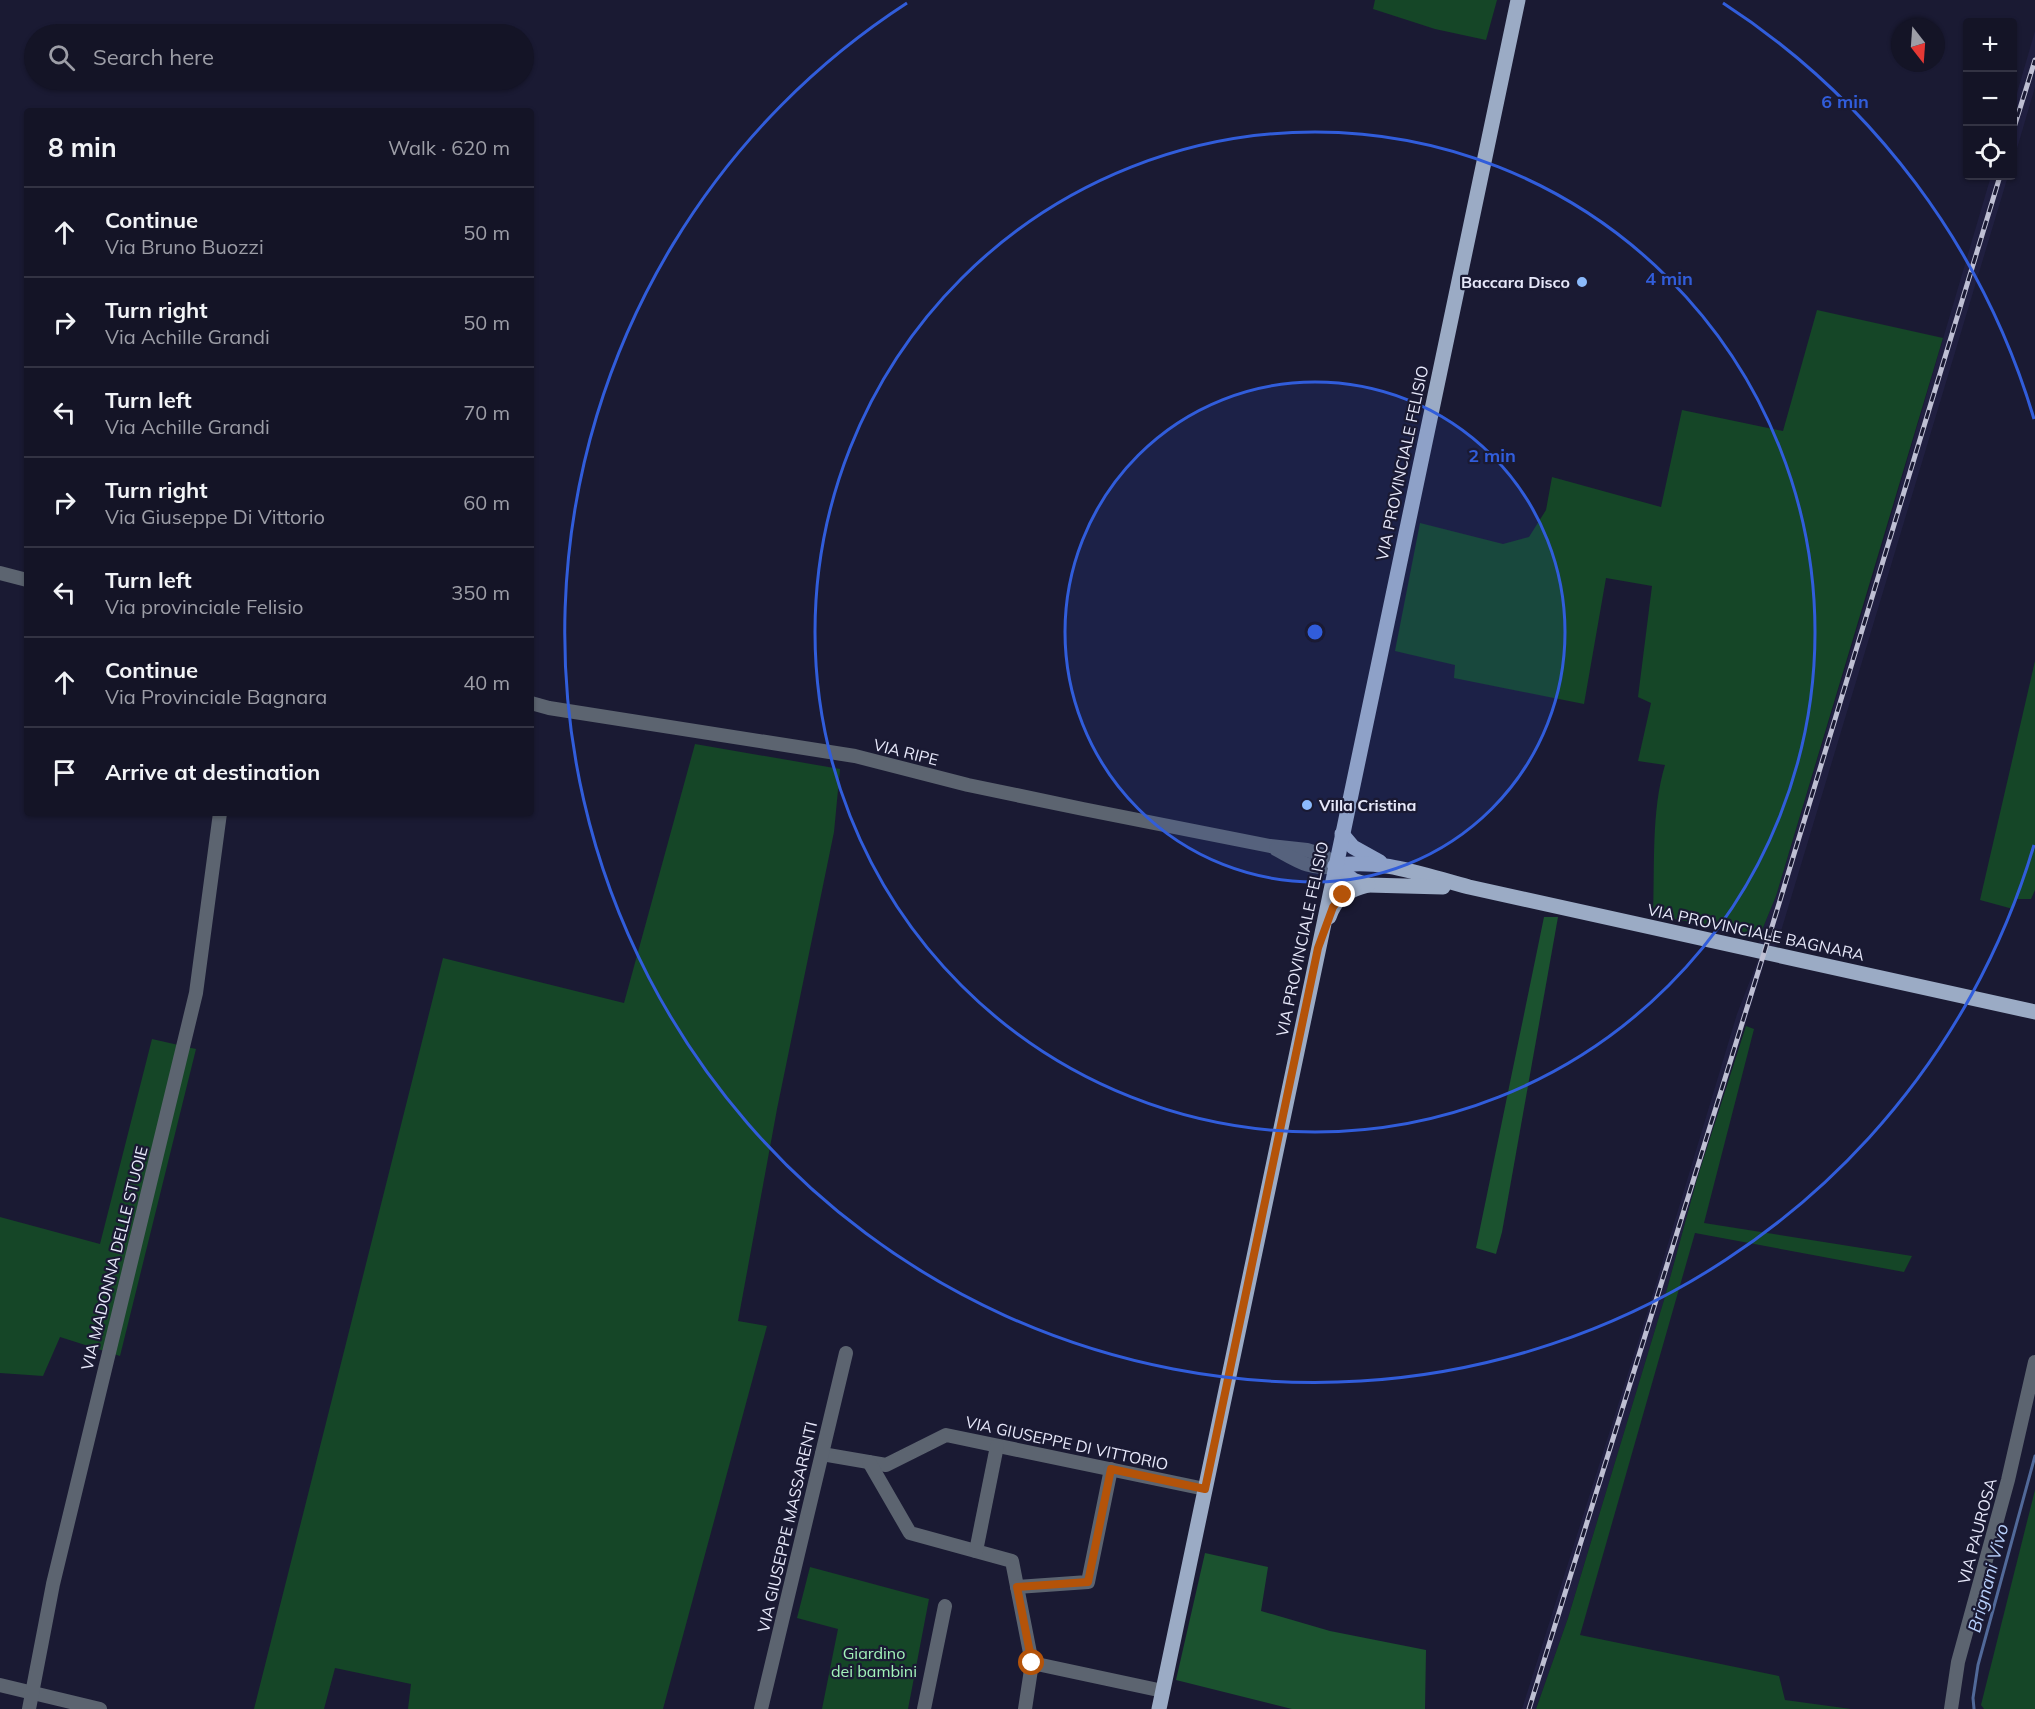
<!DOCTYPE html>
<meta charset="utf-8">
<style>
body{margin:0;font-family:Mulish,sans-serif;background:#1d1d2e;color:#f1f3f6}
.controls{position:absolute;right:18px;top:18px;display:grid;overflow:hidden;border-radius:6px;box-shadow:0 2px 4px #0004}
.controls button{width:54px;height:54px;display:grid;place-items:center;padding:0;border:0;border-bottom:2px solid #333343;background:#141426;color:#f1f3f6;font:30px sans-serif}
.compass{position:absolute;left:1891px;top:18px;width:54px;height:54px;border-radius:50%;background:#141426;box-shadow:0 2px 4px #0004;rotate:163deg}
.stop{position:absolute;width:18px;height:18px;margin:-14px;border:4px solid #b45309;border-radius:50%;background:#fff}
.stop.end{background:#b45309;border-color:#fff;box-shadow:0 2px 6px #0008}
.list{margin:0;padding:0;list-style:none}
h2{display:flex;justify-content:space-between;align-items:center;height:78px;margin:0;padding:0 24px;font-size:26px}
h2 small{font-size:20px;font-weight:400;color:#9d9ea7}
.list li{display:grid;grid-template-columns:39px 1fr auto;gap:18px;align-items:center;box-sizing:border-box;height:90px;padding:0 24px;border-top:2px solid #333343}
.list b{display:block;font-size:22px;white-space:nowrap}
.list p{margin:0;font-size:20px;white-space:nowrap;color:#9d9ea7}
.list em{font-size:20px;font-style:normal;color:#9d9ea7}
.icon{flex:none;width:33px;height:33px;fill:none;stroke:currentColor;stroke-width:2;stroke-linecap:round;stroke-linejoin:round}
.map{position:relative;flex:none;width:2035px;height:1709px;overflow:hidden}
.search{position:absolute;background:#141426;box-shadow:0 2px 4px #0004;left:24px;top:24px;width:510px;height:66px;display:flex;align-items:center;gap:15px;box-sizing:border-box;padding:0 21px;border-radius:33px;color:#9d9ea7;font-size:22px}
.panel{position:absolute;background:#141426;box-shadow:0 2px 4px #0004;left:24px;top:108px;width:510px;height:708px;border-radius:6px}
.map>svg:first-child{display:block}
.built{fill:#201f40}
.green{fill:#154627}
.forest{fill:#1b522f}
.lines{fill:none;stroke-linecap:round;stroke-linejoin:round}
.stream{stroke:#516999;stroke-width:3}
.minor{stroke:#5c6470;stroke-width:14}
.major{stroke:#9babc5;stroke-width:15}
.rail-casing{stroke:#bebfd3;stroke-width:5}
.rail{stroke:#1a1a33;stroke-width:3;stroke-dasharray:9;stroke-linecap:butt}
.route{stroke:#b45309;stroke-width:8}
.ring{fill:none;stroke:#315ddb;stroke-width:3}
.poi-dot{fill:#8bbafc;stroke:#1a1a33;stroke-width:2}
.labels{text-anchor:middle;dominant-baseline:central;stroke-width:4.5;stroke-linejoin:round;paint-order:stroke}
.poi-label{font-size:16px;font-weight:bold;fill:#e7e8fa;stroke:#1a1a33;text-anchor:end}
.street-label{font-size:16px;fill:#e7e8fa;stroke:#1a1a33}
.park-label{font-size:16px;fill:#a2f3b9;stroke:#1a1a33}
.water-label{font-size:18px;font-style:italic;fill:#b8d0fc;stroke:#1a1a33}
.centre{fill:#315ddb;stroke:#1a1a33;stroke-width:3}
.ring-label{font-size:18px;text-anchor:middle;font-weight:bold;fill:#315ddb;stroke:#1a1a33;stroke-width:4.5;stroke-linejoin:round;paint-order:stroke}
</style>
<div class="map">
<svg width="2035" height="1709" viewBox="0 0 2035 1709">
<rect width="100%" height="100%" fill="#1a1a33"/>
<g class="built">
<path d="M 2035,31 L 2035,87 L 2013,162 L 2013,107 Z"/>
<path d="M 1991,176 L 2008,176 L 1776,948 L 1759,946 L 1760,935 L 1776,896 L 1874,573 Z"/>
<path d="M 1758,960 L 1765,961 L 1697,1179 L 1664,1300 L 1568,1618 L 1536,1709 L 1522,1709 L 1649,1307 L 1737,1014 Z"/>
</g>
<g class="green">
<path d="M 1375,0 L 1497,0 L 1486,40 L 1435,29 L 1373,9 Z"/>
<path d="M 1817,310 L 1943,338 L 1776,896 L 1760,935 L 1653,915 C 1655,867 1651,811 1665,765 L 1638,761 L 1651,703 L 1638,697 L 1652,586 L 1606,578 L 1584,704 L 1454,678 L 1455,665 L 1395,651 L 1420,523 L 1503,544 L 1529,537 L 1546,510 L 1552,477 L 1661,507 L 1682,410 L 1783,431 Z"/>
<path d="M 2035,661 L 2035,890 L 2031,899 L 2017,899 L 2013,909 L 1980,900 Z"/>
<path d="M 695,744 L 840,769 L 834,832 L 777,1109 L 738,1321 L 767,1326 L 663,1709 L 408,1709 L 411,1684 L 335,1668 L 324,1709 L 254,1709 L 443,958 L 624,1003 Z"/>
<path d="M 1746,1026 L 1754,1029 L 1704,1223 L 1912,1256 L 1904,1272 L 1695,1233 L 1580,1635 L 1779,1676 L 1785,1700 L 1851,1709 L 1536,1709 L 1568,1618 L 1664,1300 L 1697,1179 Z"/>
<path d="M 152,1039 L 196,1049 L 120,1356 L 60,1337 L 43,1376 L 0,1373 L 0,1217 L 100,1244 Z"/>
<path d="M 2035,1490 L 2035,1709 L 1984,1709 L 1981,1705 Z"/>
<path d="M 810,1567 L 929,1599 L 908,1709 L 822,1709 L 838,1629 L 797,1618 Z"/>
</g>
<g class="forest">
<path d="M 1544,917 L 1558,917 L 1502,1232 L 1496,1254 L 1476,1248 Z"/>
<path d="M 1205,1553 L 1268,1567 L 1261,1611 L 1330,1631 L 1426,1650 L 1425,1709 L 1292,1709 L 1176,1680 Z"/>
</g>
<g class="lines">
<path class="stream" d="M 1974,1709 L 1973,1698 L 1978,1665 L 2035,1456"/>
<g class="minor">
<path d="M 0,573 L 27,580"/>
<path d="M 531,703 L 549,708 L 855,756 L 968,785 L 1083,809 L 1270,846 L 1307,850 L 1323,855 L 1335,866"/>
<path d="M 1276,849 C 1296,860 1311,871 1335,866"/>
<path d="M 822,1454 L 886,1465 L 946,1435 L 1205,1489"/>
<path d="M 869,1462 L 910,1533 L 1012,1561 L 1032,1663 L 1025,1709"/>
<path d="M 976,1551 L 997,1446"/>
<path d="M 1017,1587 L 1088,1582 L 1111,1469"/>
<path d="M 1032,1663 L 1163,1691"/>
<path d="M 0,1685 L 100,1709"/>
<path d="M 29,1709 L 53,1584 L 196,993 L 220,813"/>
<path d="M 761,1709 L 846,1353"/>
<path d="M 924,1709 L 945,1606"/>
<path d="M 1951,1709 L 1958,1662 L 2008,1480 L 2035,1362"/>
</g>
<g class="major">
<path d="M 1342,834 L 1353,847 L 1380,862"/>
<path d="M 1335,866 C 1380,857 1426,876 1469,887 L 2035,1012"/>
<path d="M 1335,866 L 1353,880 L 1368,885 L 1443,887"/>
<path d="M 1329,917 C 1336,897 1348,890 1368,885"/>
<path d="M 1159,1709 L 1518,0"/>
</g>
<g class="rail-casing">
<g id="rail">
<path d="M 2012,134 L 2035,60"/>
<path d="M 1529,1709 L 1764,953 L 2000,176"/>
</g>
</g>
<use href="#rail" class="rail"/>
</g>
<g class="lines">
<path class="route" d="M 1032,1663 L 1017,1587 L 1088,1582 L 1111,1469 L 1205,1489 L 1318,948 L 1333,907 L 1343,895"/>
</g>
<circle cx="1315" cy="632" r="250" fill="#315ddb" fill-opacity=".12"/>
<g class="ring">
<circle cx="1315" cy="632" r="250"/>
<circle cx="1315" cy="632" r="500"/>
<path d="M2034 845A750 750 0 1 1 907 3M1723 3A750 750 0 0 1 2034 419"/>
</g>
<g class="poi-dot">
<circle cx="1582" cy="282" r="6"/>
<circle cx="1307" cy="805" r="6"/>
</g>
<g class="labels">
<g class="poi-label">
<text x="1570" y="282">Baccara Disco</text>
<text x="1319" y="805" text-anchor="start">Villa Cristina</text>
</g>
<g class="street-label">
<text transform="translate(1402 463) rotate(-78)">VIA PROVINCIALE FELISIO</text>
<text transform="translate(906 752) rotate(14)">VIA RIPE</text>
<text transform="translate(1756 932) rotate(12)">VIA PROVINCIALE BAGNARA</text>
<text transform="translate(1302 939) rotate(-78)">VIA PROVINCIALE FELISIO</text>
<text transform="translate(114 1258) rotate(-76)">VIA MADONNA DELLE STUOIE</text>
<text transform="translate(1067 1443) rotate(12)">VIA GIUSEPPE DI VITTORIO</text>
<text transform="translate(787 1527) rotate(-77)">VIA GIUSEPPE MASSARENTI</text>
<text transform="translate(1977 1531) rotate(-75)">VIA PAUROSA</text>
</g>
<g class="park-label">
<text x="874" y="1653">Giardino<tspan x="874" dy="18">dei bambini</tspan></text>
</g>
<g class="water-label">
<text transform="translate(1988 1578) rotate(-75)">Brignani Vivo</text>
</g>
</g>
<circle cx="1315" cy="632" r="9" class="centre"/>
<g class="ring-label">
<text x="1845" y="108">6 min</text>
<text x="1669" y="285">4 min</text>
<text x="1492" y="462">2 min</text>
</g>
</svg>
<div class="controls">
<button>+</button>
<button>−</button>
<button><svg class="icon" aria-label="locate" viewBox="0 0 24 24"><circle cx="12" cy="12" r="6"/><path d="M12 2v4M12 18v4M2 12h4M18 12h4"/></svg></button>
</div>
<svg class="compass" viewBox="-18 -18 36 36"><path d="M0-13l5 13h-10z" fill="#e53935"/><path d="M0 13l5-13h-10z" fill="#9d9ea7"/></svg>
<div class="stop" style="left:1032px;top:1663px"></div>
<div class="stop end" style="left:1343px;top:895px"></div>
<div class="search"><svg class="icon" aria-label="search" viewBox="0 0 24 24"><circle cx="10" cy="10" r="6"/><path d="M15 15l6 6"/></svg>Search here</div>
<section class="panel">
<h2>8 min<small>Walk · 620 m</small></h2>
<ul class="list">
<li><svg class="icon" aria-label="ahead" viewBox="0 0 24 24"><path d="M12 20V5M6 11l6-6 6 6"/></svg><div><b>Continue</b><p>Via Bruno Buozzi</p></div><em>50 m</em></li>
<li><svg class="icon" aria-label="right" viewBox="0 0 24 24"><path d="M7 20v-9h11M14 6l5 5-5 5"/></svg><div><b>Turn right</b><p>Via Achille Grandi</p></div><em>50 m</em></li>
<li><svg class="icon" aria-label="left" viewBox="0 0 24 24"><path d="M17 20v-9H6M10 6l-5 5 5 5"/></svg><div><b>Turn left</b><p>Via Achille Grandi</p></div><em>70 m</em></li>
<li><svg class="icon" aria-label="right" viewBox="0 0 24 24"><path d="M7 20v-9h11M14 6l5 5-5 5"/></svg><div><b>Turn right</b><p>Via Giuseppe Di Vittorio</p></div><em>60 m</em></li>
<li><svg class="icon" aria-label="left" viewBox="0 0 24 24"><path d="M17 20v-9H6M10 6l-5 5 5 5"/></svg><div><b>Turn left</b><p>Via provinciale Felisio</p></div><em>350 m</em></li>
<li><svg class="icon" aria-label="ahead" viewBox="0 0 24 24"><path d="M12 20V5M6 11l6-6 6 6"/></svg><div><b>Continue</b><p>Via Provinciale Bagnara</p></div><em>40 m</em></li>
<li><svg class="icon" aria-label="arrive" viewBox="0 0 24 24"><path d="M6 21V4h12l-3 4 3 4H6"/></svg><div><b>Arrive at destination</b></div></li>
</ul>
</section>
</div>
